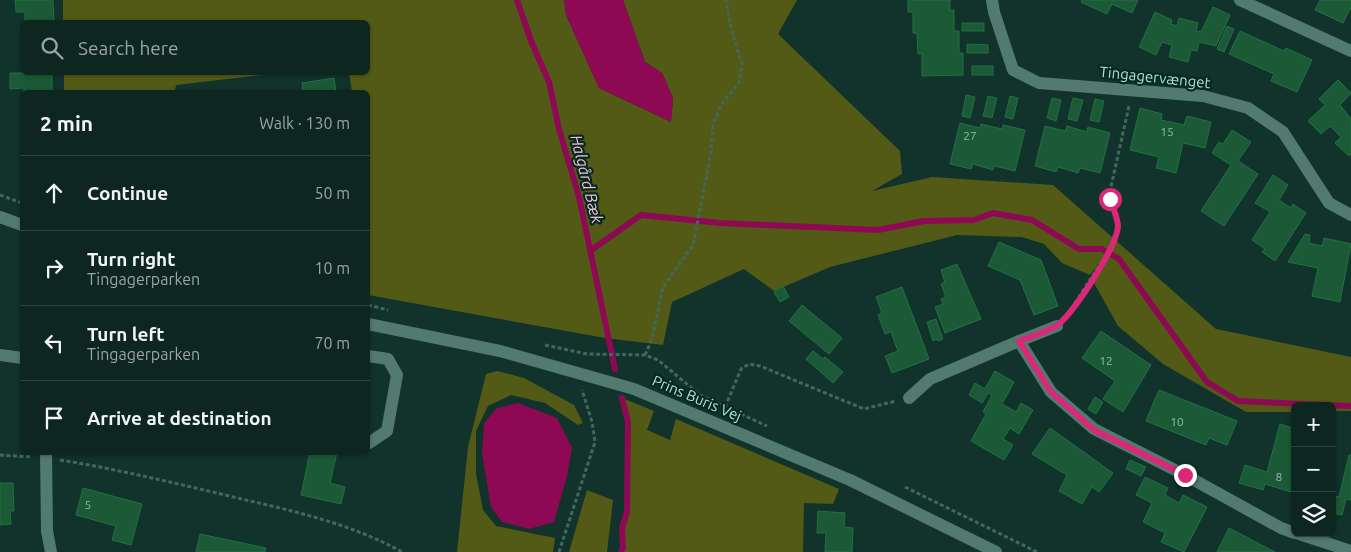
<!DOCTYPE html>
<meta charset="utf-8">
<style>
body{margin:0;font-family:Ubuntu,sans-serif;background:#162e29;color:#f1f3f6}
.controls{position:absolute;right:15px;bottom:15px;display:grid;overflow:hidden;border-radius:8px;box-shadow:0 1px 4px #0004}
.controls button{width:45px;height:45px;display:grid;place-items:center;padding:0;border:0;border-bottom:1px solid #2d433e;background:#0d2620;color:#f1f3f6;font:25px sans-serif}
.stop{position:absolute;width:15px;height:15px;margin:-11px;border:4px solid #db2777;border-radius:50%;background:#fff}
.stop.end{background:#db2777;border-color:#fff;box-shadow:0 1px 5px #0008}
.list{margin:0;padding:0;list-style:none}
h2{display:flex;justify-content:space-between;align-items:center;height:65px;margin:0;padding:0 20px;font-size:21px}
h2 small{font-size:16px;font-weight:400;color:#9aa5a5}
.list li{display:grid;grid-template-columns:32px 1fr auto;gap:15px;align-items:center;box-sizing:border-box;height:75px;padding:0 20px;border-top:1px solid #2d433e}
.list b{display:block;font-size:19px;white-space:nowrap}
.list p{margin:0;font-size:16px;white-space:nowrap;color:#9aa5a5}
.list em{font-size:16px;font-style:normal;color:#9aa5a5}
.icon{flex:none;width:28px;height:28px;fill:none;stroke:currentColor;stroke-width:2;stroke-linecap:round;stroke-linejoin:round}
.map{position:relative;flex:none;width:1351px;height:552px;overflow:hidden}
.search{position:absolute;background:#0d2620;box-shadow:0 1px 4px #0004;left:20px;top:20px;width:350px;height:55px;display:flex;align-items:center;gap:12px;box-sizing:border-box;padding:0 18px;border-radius:8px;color:#9aa5a5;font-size:19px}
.panel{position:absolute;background:#0d2620;box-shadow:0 1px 4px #0004;left:20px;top:90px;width:350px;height:365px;border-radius:8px}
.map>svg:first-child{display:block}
.green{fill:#535a15}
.water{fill:#8e0954}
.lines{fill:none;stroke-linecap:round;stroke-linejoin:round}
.stream{stroke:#8e0954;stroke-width:6}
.building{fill:#1c5936;stroke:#1f7244}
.path{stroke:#41685e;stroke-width:3;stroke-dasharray:4 2.5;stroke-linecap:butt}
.minor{stroke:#527a6f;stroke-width:12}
.route{stroke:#db2777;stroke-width:6}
.labels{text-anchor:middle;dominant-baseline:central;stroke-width:4.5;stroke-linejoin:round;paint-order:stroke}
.number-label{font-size:12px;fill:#8bbeab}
.street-label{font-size:15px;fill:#b0e0d2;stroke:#062921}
.water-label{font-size:16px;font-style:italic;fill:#fdbdd5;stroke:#062921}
</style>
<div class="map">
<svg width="1351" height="552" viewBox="0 0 1351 552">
<rect width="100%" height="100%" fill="#11332b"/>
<g class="green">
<path d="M 63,0 L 564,0 L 566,15 L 599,88 L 671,122 L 673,98 L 662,73 L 645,62 L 623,0 L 797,0 L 778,34 L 900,151 L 902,174 L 872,191 L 932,177 L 1053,185 L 1216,329 L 1351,357 L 1351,411 L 1332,411 L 1332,406 L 1295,406 L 1295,412 L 1246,412 L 1163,364 L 1118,326 L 1094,283 L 1106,264 L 1101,261 L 1090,275 L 1062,263 L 1044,244 L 1022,237 L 957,235 L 830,267 L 774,291 L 744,269 L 672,302 L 663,345 L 605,338 L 368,295 L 368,92 L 352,92 L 349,73 L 368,72 L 368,22 L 63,22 Z"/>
<path d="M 64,73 L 64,72 L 280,73 L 176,85 L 175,92 L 64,92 Z"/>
<path d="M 497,371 L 524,378 L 574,405 L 583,423 L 578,425 L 545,403 L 511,395 L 488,406 L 476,431 L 476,474 L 483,510 L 496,526 L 555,538 L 553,552 L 457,552 L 468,447 L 486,374 Z"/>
<path d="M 622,398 L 654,411 L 647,430 L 670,440 L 676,419 L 839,489 L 833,504 L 804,503 L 803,552 L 621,552 L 623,548 L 622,528 L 627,512 L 628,422 Z"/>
<path d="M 587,490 L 613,500 L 607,552 L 569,552 Z"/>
</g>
<g class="water">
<path d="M 564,0 L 623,0 L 645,62 L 662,73 L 673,98 L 671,122 L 599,88 L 566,15 Z"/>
<path d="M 518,403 L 557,418 L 572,448 L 567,476 L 554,522 L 529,529 L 502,522 L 491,507 L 482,454 L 484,423 L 497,408 Z"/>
</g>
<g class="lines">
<g class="stream">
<path d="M 517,0 L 531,41 L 549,82 L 559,129 L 579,197 L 615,369"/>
<path d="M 590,251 L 641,215 L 720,223 L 878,230 L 924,221 L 974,220 L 993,213 L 1032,220 L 1079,249 L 1102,249 L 1119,259 L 1207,382 L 1238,401 L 1351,406"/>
<path d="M 621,552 L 623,548 L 622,528 L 627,512 L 628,422 L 622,398"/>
</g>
</g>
<g class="building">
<path d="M 15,0 L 53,0 L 54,22 L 25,22 L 25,12 L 16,12 Z"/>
<path d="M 908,0 L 950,0 L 950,10 L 954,10 L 954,31 L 959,31 L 959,53 L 963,53 L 963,75 L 922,76 L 922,54 L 918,54 L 917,33 L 913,33 L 913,12 L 908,12 Z"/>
<path d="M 1082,0 L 1138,0 L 1132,13 L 1112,4 L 1107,14 L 1081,2 Z"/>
<path d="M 1320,0 L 1351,0 L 1351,7 L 1343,23 L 1315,10 Z"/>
<path d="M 1213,7 L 1230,15 L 1216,46 L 1199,42 L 1197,51 L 1191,50 L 1188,62 L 1169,57 L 1172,45 L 1162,42 L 1156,55 L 1139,47 L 1155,12 L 1172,20 L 1171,24 L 1177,26 L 1179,18 L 1198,23 L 1196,31 L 1201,32 Z"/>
<rect x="962" y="23" width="22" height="8"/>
<path d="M 1227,26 L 1234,29 L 1224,52 L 1217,49 Z"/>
<path d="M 1240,31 L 1284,51 L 1286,48 L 1312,60 L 1297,92 L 1271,81 L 1274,74 L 1229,54 Z"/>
<path d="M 967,44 L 988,45 L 988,53 L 967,53 Z"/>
<rect x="972" y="66" width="21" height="9"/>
<path d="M 10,73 L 52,73 L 52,92 L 24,92 L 24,88 L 10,89 Z"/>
<path d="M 334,78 L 336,92 L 299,92 L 303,92 L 302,83 Z"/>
<path d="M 1338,80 L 1351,93 L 1340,105 L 1351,119 L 1351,154 L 1349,156 L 1335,143 L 1341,137 L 1330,126 L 1321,134 L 1308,121 L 1325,105 L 1319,99 Z"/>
<path d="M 966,95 L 975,97 L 970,118 L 962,116 Z"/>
<path d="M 988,96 L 997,98 L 992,118 L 983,116 Z"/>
<path d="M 1010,96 L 1018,98 L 1013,119 L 1005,117 Z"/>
<path d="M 1052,98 L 1061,100 L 1056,121 L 1047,118 Z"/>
<path d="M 1073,98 L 1083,100 L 1077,121 L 1068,119 Z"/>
<path d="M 1095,99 L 1104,101 L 1099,122 L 1090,120 Z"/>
<path d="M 1140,108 L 1162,114 L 1161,120 L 1184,125 L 1187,116 L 1211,122 L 1205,148 L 1183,143 L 1176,173 L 1156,168 L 1159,157 L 1130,150 Z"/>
<path d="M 960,123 L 980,128 L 981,124 L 1002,129 L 1003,125 L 1025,130 L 1015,171 L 995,166 L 993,170 L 973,164 L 971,169 L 950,164 Z"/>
<path d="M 1045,126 L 1065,131 L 1067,126 L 1087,132 L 1088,127 L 1110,133 L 1100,173 L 1080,168 L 1078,173 L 1058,167 L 1056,172 L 1035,166 Z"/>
<path d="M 1232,130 L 1251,142 L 1238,161 L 1258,174 L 1224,226 L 1201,211 L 1231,165 L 1212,153 L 1219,142 L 1223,144 Z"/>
<path d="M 1273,175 L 1288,185 L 1279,200 L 1291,208 L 1293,204 L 1306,213 L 1275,261 L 1262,252 L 1265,249 L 1252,240 L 1270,212 L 1255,203 Z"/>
<path d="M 1305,234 L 1310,235 L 1309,243 L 1322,246 L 1324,238 L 1351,244 L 1340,302 L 1312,296 L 1318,268 L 1288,262 Z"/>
<path d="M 999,242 L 1041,260 L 1058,306 L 1034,315 L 1020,280 L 988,266 Z"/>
<path d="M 957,264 L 981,319 L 945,333 L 935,307 L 943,304 L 941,299 L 946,297 L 941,284 L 945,282 L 941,270 Z"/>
<path d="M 783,286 L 789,297 L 780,302 L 774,292 Z"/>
<path d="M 902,287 L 929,359 L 892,373 L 885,356 L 898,351 L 891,332 L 885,334 L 878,315 L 882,313 L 876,297 Z"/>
<path d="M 802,305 L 842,338 L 829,354 L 789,321 Z"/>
<path d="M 936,319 L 943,339 L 938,341 L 937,339 L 933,341 L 927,322 Z"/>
<path d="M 1101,331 L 1151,365 L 1123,412 L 1103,399 L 1115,381 L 1082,358 Z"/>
<path d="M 813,351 L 823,359 L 825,357 L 843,372 L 833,383 L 806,359 Z"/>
<path d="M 995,371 L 1014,382 L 1002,404 L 1016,412 L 1021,403 L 1033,410 L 1019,434 L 1010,428 L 1003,439 L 1013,445 L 1004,460 L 971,441 L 986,414 L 983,412 L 992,395 L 988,393 L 982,403 L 969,395 L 975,383 L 985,389 Z"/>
<path d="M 1159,390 L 1237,421 L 1227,445 L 1209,438 L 1206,445 L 1146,421 Z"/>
<path d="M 1095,397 L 1103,402 L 1096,414 L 1088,409 Z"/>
<path d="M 1280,424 L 1295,429 L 1295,480 L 1291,492 L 1265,484 L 1263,490 L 1239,483 L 1245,465 L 1267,472 Z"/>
<path d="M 1050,428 L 1113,473 L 1099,492 L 1092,487 L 1082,504 L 1059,491 L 1067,475 L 1032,454 Z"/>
<path d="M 310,452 L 337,452 L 330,483 L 345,487 L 341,504 L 301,495 Z"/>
<path d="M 1349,455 L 1351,455 L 1351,500 L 1346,499 L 1342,515 L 1332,513 L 1332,495 L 1339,497 Z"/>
<path d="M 1130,460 L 1146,467 L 1141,476 L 1126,469 Z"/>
<path d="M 1145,477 L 1168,488 L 1165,495 L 1179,503 L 1183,495 L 1207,507 L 1184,552 L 1161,542 L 1165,533 L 1143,522 L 1152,503 L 1136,495 Z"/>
<path d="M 0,483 L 13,483 L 14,511 L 10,511 L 11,524 L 0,525 Z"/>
<path d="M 83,488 L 142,504 L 131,545 L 112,540 L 116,526 L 76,515 Z"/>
<path d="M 818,511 L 845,513 L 844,527 L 853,528 L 852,552 L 825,552 L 826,533 L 817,533 Z"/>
<path d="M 1229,528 L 1275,552 L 1217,552 Z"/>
<path d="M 200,534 L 266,548 L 265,552 L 196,552 Z"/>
</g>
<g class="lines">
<g class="path">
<path d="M 0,195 L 22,203"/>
<path d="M 368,305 L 388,310"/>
<path d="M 1068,314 L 1116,239 L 1118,224 L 1110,191 L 1129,106"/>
<path d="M 545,345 L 587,354 L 645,355 L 658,360 L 700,395 L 767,426"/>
<path d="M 645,355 L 652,339 L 663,287 L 693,245 L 711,153 L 713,124 L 723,102 L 739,83 L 742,64 L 731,29 L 726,0"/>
<path d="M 725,407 L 741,369 L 749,364 L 760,366 L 864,409 L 896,401"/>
<path d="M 0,455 L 32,457"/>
<path d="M 60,460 C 116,469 170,482 225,495 C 287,510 346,521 402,552"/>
<path d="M 905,487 L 1037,552"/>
<path d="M 559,552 L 595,442 L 592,422 L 582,390"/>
</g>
<g class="minor">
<path d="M 992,0 L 994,12 L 1013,70 L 1039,83 L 1203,96 L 1248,108 L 1283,132 L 1329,203 L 1351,215"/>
<path d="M 1240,0 L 1351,51"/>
<path d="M 0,217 L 22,225"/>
<path d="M 368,324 L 500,351 L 634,389 L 850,480 L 996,552"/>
<path d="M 1019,341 L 1057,326"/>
<path d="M 0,355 L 22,358"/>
<path d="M 368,356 L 388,359 L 397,375 L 387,431 L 369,443"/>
<path d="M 909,398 L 930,379 L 1019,341 L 1051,392 L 1094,429 L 1185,475 L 1281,528 L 1295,533"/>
<path d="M 46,452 L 47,531 L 51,552"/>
<path d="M 1296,533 L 1351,551"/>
</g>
</g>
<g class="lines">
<path class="route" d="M 1110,199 C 1113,207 1117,217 1118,225 C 1118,246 1075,310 1059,324 C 1049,332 1031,336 1019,341 L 1051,392 L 1094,430 L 1185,475"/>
</g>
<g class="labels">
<g class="number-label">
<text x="1167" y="131">15</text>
<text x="970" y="135">27</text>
<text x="1106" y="360">12</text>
<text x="1177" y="421">10</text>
<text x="1279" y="476">8</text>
<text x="88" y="504">5</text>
</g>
<g class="street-label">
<text transform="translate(1155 77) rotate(6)">Tingagervænget</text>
<text transform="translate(697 398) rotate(23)">Prins Buris Vej</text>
</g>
<g class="water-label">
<text transform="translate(587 179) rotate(76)">Halgård Bæk</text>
</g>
</g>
</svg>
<div class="controls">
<button>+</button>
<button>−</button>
<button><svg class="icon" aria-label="layers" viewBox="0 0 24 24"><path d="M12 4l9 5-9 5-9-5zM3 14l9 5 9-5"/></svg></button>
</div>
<div class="stop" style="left:1110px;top:199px"></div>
<div class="stop end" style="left:1185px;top:475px"></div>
<div class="search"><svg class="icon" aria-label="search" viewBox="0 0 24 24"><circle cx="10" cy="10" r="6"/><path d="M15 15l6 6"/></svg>Search here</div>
<section class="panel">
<h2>2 min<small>Walk · 130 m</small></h2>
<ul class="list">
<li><svg class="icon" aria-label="ahead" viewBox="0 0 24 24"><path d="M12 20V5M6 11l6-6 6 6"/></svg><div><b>Continue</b></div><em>50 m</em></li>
<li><svg class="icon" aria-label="right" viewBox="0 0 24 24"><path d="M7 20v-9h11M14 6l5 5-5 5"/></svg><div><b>Turn right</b><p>Tingagerparken</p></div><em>10 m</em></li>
<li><svg class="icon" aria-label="left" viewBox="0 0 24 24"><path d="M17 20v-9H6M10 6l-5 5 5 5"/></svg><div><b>Turn left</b><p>Tingagerparken</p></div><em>70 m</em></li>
<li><svg class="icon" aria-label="arrive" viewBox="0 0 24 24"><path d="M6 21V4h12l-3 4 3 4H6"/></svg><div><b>Arrive at destination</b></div></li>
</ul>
</section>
</div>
